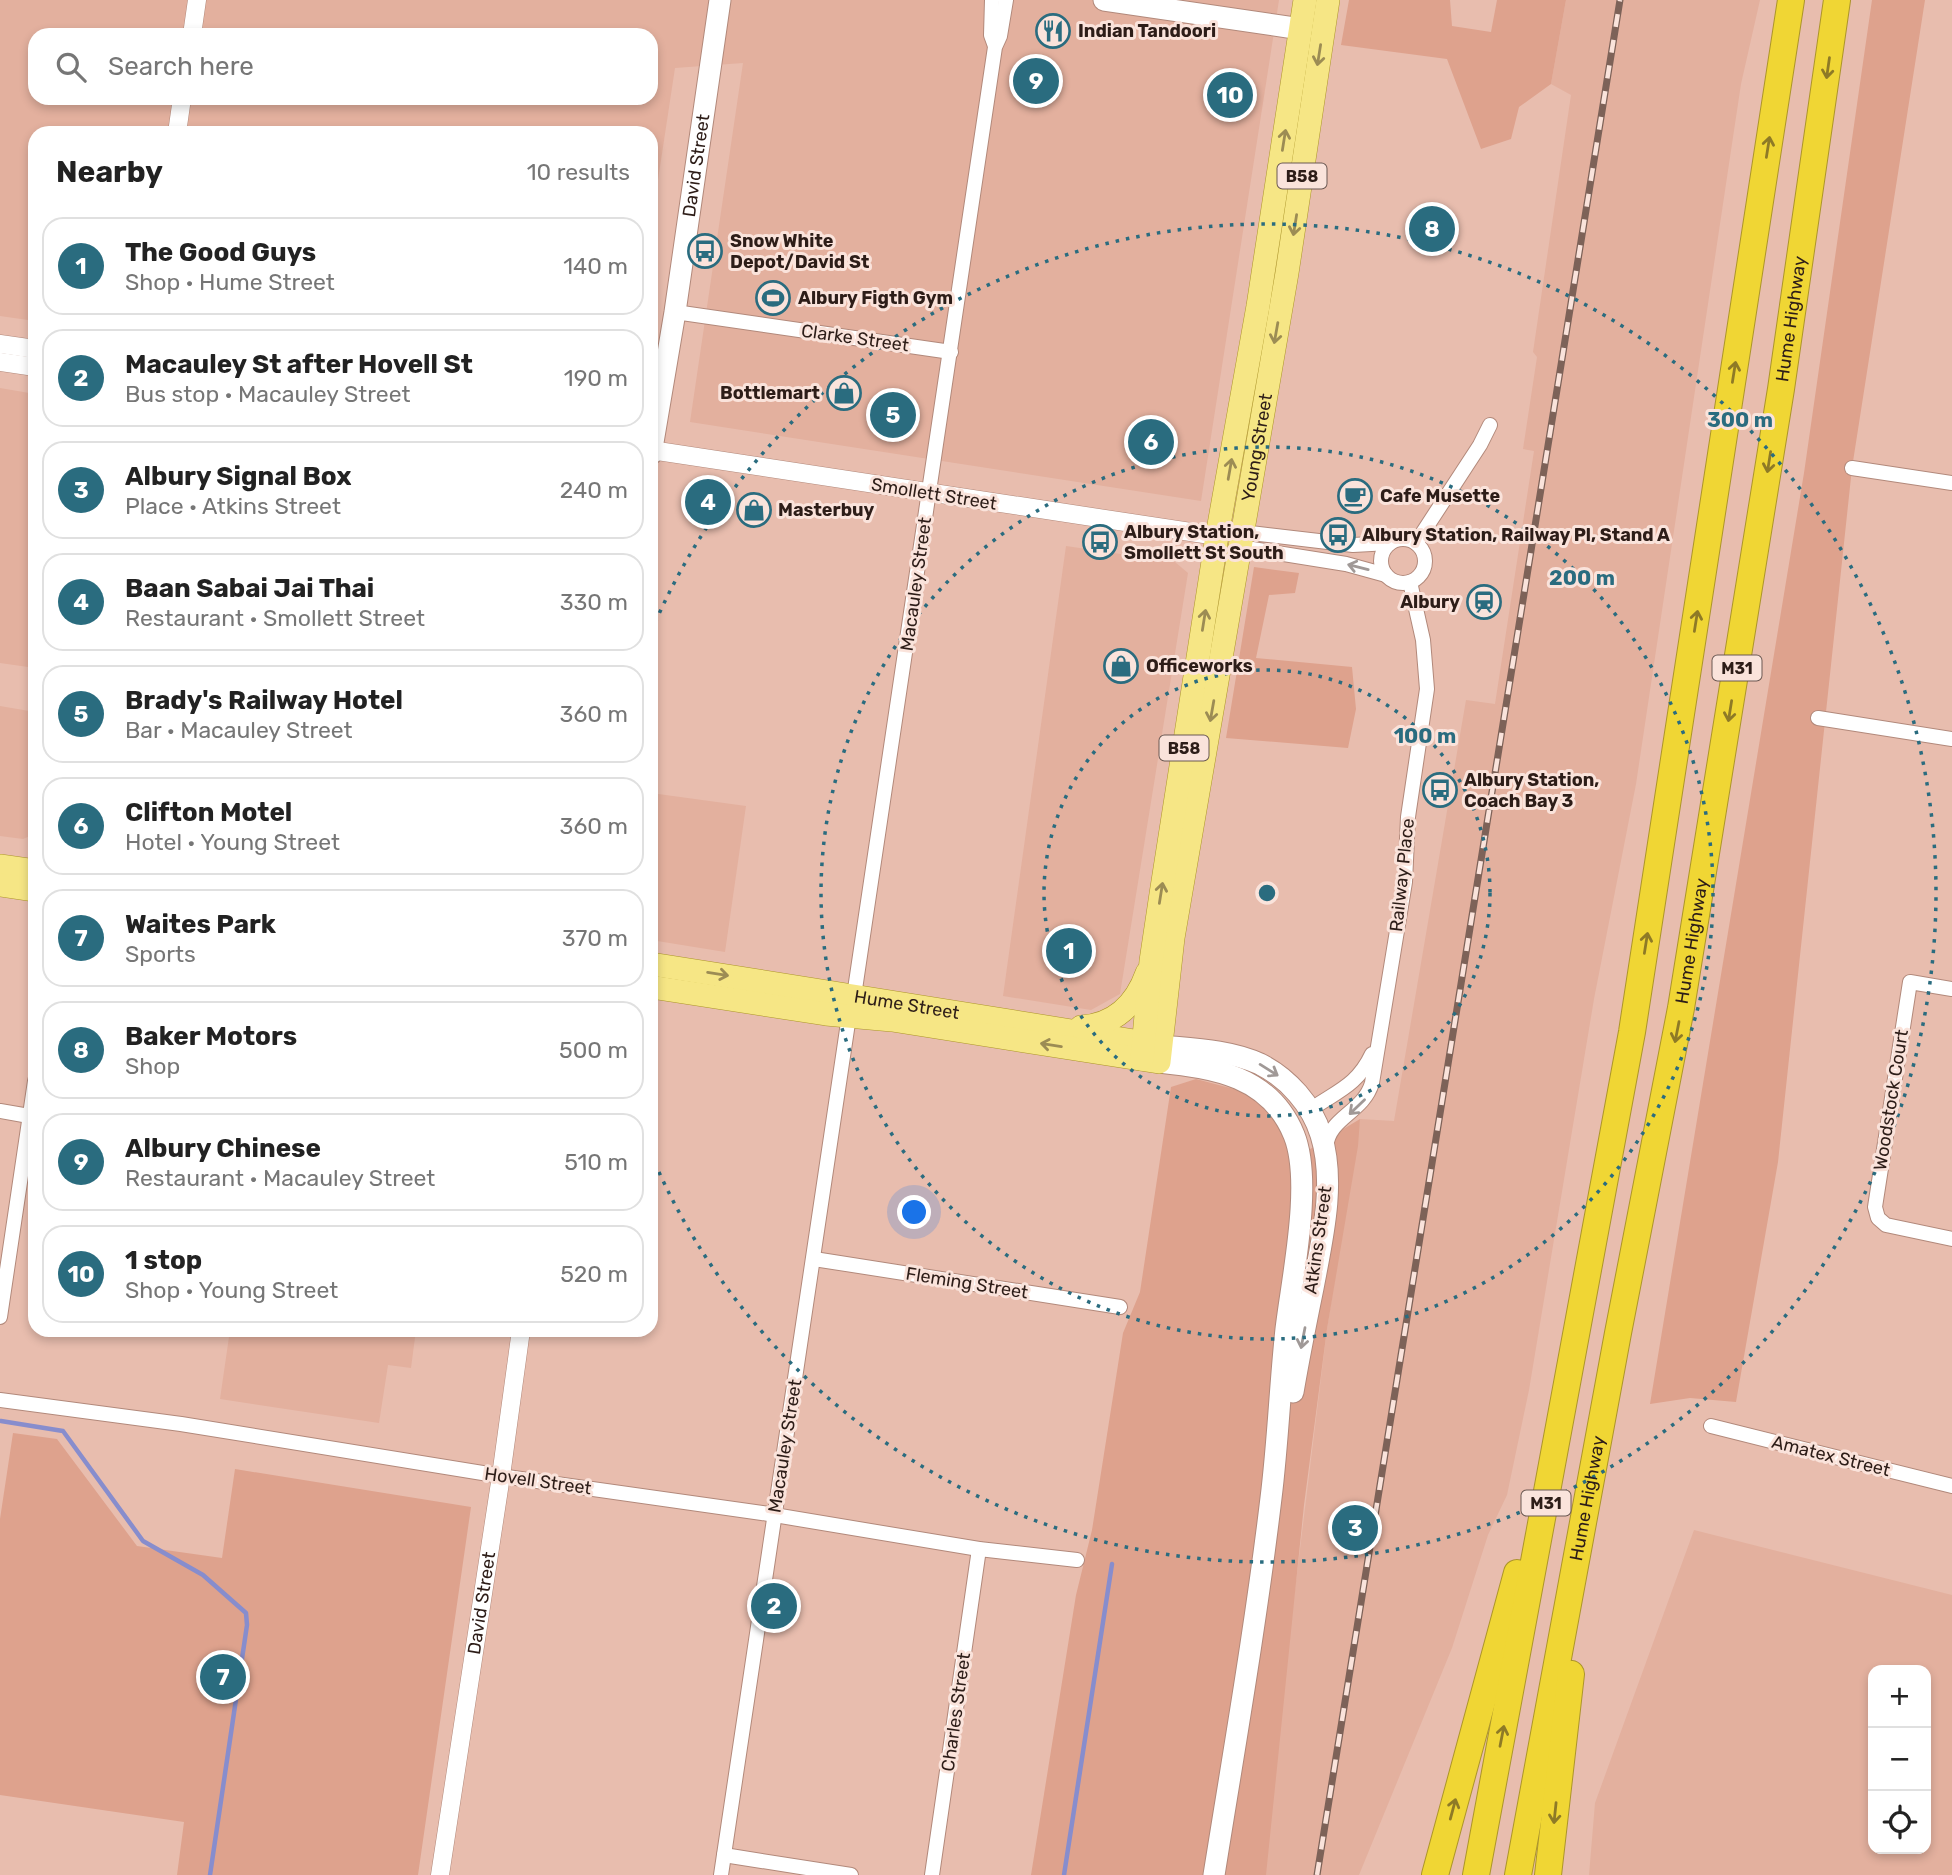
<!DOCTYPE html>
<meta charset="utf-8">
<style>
body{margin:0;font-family:Rubik,sans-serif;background:#f2f2f2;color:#222}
.controls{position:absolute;right:21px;bottom:21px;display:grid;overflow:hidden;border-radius:14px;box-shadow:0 4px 10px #0003}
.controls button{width:63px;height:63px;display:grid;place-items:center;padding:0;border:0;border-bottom:2px solid #e0e0e0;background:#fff;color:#222;font:35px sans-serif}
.you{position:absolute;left:915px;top:1213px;width:24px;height:24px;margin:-18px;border:5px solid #fff;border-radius:50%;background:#1a73e8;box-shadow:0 0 0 10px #1a73e833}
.badge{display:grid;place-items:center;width:46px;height:46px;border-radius:50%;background:#2a6c7f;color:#fff;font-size:23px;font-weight:700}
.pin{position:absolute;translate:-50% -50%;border:4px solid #fff;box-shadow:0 2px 7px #0006}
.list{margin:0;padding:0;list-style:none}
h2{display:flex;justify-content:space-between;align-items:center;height:91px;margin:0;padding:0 28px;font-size:30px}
h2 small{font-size:23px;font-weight:400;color:#767676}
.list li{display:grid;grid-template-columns:46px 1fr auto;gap:21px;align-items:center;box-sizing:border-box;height:98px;margin:0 14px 14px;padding:0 14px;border:2px solid #e0e0e0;border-radius:21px}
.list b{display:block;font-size:26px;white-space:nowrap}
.list p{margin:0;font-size:23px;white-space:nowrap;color:#767676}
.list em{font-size:23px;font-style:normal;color:#767676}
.icon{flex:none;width:38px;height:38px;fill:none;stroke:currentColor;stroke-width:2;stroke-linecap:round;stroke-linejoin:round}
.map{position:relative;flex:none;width:1952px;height:1875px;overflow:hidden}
.search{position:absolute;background:#fff;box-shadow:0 4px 10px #0003;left:28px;top:28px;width:630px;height:77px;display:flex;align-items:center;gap:18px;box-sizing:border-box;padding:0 24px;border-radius:21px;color:#767676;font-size:26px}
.panel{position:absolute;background:#fff;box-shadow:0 4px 10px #0003;left:28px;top:126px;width:630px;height:1211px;border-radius:21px}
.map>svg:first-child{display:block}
.built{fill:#e3b09e;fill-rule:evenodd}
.green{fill:#dea28d}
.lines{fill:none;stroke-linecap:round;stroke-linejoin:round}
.stream{stroke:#878dcd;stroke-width:4.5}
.minor-casing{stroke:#b2897b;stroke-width:16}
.tertiary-casing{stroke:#b2897b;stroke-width:19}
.secondary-casing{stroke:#b2897b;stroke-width:23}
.primary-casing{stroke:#ac952a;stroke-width:24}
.motorway-casing{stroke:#ac952a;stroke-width:28}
.minor{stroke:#fff;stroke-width:14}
.tertiary{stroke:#fff;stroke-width:18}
.secondary{stroke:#fff;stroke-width:21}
.primary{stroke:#f6e685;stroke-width:23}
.motorway{stroke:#f0d634;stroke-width:26}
.rail-casing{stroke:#7d6258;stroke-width:7}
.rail{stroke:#fae3db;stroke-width:4.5;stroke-dasharray:13;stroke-linecap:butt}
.oneway{stroke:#9c8c54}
.oneway2{stroke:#8e7a26}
.oneway3{stroke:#a09997}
.ring{fill:none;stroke:#2a6c7f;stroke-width:3.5;stroke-dasharray:3.5 7}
.labels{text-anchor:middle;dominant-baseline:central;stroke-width:6;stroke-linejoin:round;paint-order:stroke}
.shield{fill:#fae3db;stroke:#6a5852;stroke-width:2}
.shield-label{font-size:16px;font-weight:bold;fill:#2d1d18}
.poi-label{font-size:18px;font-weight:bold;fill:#2d1d18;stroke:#fae3db;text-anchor:start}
.street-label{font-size:18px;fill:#2d1d18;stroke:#fae3db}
.centre{fill:#2a6c7f;stroke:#fae3db;stroke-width:3.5}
.ring-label{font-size:21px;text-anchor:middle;font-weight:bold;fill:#2a6c7f;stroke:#fae3db;stroke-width:6;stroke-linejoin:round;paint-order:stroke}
</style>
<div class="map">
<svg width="1952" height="1875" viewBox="0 0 1952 1875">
<rect width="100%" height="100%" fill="#e8bdae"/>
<g class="built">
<path d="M 0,0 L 1279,0 L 1201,501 L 690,422 L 743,63 L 675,68 L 651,226 L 651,133 L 35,133 L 35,321 L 0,316 ZM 35,35 L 651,35 L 651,98 L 35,98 Z"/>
<path d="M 1566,0 L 1760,0 L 1741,84 L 1636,784 L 1594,999 L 1529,1390 L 1507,1495 L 1488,1535 L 1452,1648 L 1359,1875 L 1260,1875 L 1327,1329 L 1360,1119 L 1394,1121 L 1466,700 L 1495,704 L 1534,451 L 1523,449 L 1537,357 L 1533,352 L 1571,95 L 1551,84 Z"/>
<path d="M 0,388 L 35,394 L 35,668 L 0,663 Z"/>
<path d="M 1066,546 L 1175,562 L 1188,573 L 1120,994 L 1091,1010 L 1003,996 Z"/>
<path d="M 0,706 L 35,712 L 35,834 L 23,839 L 0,836 Z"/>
<path d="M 651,793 L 746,806 L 725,952 L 651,940 Z"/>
<path d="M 230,1330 L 416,1330 L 411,1368 L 388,1365 L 379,1423 L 220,1399 Z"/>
<path d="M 1694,1530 L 1952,1595 L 1952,1875 L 1589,1875 L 1595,1803 ZM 1873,1670 L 1926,1670 L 1926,1849 L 1873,1849 Z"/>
</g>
<g class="green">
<path d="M 1349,0 L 1450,0 L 1452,26 L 1491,32 L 1497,0 L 1566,0 L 1551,84 L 1519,107 L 1511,139 L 1481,149 L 1447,59 L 1341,45 Z"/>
<path d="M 1872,0 L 1925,0 L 1852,468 L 1778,1162 L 1736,1402 L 1690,1398 L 1650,1404 L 1804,473 Z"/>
<path d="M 1254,567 L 1299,573 L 1295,593 L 1269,595 L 1256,658 L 1352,667 L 1356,709 L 1348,748 L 1226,738 Z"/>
<path d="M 1196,1079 L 1238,1090 L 1253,1098 L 1279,1123 L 1292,1160 L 1360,1119 L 1358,1146 L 1327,1329 L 1304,1505 L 1266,1875 L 1031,1875 L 1076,1595 L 1092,1530 L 1123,1333 L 1140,1292 L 1171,1087 Z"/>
<path d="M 13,1433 L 57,1439 L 137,1546 L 222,1558 L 235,1469 L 471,1507 L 418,1875 L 177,1875 L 184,1822 L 0,1795 L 0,1519 Z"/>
</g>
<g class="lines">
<g class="stream">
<path d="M 1,1421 L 63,1431 L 143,1541 L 203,1575 L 246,1613 L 247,1625 L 210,1875"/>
<path d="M 1064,1875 L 1112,1564"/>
</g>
<g class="minor-casing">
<g id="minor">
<path d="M 992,0 L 991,35 L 995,46"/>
<path d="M 675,312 L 951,352"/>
<path d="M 1852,468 L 1952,483"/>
<path d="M 1242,532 L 1353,545 L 1390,543"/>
<circle cx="1403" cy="561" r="22"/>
<path d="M 1416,543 L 1480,445 L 1490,425"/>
<path d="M 1240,547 L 1346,564 L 1386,575"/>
<path d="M 1818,718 L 1952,739"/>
<path d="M 1952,989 L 1910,982 L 1875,1207 L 1878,1218 L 1886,1225 L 1952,1239"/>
<path d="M 854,996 L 995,47 L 1000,36 L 1006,0"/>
<path d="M 1310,1110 C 1337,1091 1357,1086 1372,1054"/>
<path d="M 0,1111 L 29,1116"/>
<path d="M 1326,1147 C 1329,1117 1363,1113 1372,1083 L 1405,882 L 1408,817 L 1427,689 L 1423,640 L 1410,582"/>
<path d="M 814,1259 L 1120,1307"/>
<path d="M 0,1317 L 35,1081"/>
<path d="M 0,1400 L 181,1424 L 501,1476 L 762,1513 L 979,1549 L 1077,1560"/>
<path d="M 1711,1426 L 1952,1486"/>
<path d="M 724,1855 L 851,1875"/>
<path d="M 721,1875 L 849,1016"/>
<path d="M 932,1875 L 979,1549"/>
</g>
</g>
<g class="tertiary-casing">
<g id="tertiary">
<path d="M 192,35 L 197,0"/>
<path d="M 177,133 L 182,98"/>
<path d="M 0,344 L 35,349"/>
<path d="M 0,362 L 35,367"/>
<path d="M 651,450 L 1217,536"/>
<path id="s1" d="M 440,1875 L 501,1476 L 521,1330"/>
</g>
</g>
<g class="secondary-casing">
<g id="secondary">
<path d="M 1104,0 L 1301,29"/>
<path id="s2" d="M 651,454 L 675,312 L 720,0"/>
<path d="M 1161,1046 C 1193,1049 1230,1050 1260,1064 C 1288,1078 1312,1105 1321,1135 C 1336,1183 1322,1240 1313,1288 C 1306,1322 1299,1357 1293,1392"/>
<path d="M 1159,1062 C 1215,1068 1270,1076 1294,1135 C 1313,1182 1292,1278 1286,1329 C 1280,1385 1278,1442 1271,1498 C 1256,1624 1234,1750 1214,1875"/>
</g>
</g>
<g class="primary-casing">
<g id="primary">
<path d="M 0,866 L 35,871"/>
<path d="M 0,885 L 35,890"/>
<path id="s3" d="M 651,964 L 1159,1045"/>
<path id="s4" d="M 651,987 L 826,1014 L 892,1020 L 1159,1062 L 1173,938 L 1287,273 L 1328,0"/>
<path d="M 1081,1027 C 1115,1025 1136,1004 1147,973"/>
<path d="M 1142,1059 L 1151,961 L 1161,894 L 1217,536 L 1258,306 L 1305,0"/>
</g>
</g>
<g class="motorway-casing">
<g id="motorway">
<path d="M 1435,1875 L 1517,1573"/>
<path d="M 1476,1875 L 1632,1032 L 1791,0"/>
<path id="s5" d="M 1518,1875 L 1618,1333 L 1681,1008 L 1781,389 L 1837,0"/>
<path d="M 1548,1875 L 1571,1674"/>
</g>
</g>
<use href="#minor" class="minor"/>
<use href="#tertiary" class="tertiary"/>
<use href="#secondary" class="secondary"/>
<use href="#primary" class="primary"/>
<use href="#motorway" class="motorway"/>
<g class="rail-casing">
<path id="rail" d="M 1317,1875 L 1620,0"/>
</g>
<use href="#rail" class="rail"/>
</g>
<defs><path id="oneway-shaft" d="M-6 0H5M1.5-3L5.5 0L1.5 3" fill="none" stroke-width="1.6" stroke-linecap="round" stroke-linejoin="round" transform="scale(1.75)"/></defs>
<g class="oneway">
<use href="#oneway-shaft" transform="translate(1319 55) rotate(99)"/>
<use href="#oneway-shaft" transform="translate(1284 140) rotate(-81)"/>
<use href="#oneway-shaft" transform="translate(1295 225) rotate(99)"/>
<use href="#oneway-shaft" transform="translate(1276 333) rotate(100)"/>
<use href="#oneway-shaft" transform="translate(1230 469) rotate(-80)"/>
<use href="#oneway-shaft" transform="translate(1204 620) rotate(-81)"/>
<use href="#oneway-shaft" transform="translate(1212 711) rotate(100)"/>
<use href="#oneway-shaft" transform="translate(1161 893) rotate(-81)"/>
<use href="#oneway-shaft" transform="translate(718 974) rotate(9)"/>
<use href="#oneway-shaft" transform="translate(1051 1045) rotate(-171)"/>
</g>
<g class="oneway2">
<use href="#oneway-shaft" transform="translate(1828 68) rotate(98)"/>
<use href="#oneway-shaft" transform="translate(1768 147) rotate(-81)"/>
<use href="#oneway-shaft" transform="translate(1734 372) rotate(-81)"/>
<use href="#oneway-shaft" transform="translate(1769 462) rotate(99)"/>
<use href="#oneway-shaft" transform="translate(1696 621) rotate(-81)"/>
<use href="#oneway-shaft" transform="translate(1730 711) rotate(99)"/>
<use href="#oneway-shaft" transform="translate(1646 943) rotate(-81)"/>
<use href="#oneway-shaft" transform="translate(1677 1032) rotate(101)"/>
<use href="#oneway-shaft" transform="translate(1502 1736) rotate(-79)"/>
<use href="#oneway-shaft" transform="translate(1453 1809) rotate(-75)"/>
<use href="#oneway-shaft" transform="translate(1555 1813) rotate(96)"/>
</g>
<g class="oneway3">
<use href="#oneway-shaft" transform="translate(1358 567) rotate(-166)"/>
<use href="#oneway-shaft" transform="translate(1269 1070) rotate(32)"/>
<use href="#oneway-shaft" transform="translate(1357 1107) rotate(136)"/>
<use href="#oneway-shaft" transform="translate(1303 1338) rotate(101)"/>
</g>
<g class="ring">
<circle cx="1267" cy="893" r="223"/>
<circle cx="1267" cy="893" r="446"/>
<path d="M651 632A669 669 0 1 1 651 1154"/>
</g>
<defs>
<g id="restaurant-ring" transform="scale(1.75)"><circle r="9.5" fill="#fae3db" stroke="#2a6c7f" stroke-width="1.5"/><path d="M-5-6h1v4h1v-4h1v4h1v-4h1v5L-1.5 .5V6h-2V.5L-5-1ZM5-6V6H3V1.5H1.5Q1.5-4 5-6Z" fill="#2a6c7f"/></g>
<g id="bus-ring" transform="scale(1.75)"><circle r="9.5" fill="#fae3db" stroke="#2a6c7f" stroke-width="1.5"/><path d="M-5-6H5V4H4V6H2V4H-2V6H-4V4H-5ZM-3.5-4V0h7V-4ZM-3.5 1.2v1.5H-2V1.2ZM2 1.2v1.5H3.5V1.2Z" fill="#2a6c7f"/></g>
<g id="stadium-ring" transform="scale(1.75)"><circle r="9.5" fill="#fae3db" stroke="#2a6c7f" stroke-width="1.5"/><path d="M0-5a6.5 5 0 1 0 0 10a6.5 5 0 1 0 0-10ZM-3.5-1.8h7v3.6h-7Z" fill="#2a6c7f"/></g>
<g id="shop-ring" transform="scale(1.75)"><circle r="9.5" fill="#fae3db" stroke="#2a6c7f" stroke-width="1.5"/><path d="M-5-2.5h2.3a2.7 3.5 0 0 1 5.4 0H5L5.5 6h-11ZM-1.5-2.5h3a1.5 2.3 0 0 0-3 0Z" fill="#2a6c7f"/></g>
<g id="cafe-ring" transform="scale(1.75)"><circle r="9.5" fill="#fae3db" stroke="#2a6c7f" stroke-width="1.5"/><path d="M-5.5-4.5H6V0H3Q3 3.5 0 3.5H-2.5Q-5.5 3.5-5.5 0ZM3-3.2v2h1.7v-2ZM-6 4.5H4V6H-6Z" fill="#2a6c7f"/></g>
<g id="station-ring" transform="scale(1.75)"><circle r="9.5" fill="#fae3db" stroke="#2a6c7f" stroke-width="1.5"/><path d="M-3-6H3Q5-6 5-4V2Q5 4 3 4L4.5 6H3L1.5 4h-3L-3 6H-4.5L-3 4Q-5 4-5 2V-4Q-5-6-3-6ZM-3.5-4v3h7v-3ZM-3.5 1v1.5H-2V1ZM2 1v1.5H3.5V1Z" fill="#2a6c7f"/></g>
</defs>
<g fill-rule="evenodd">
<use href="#restaurant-ring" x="1053" y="31"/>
<use href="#bus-ring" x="705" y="251"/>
<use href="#stadium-ring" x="773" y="298"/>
<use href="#shop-ring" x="844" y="393"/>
<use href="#cafe-ring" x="1355" y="496"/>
<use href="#shop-ring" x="754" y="510"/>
<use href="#bus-ring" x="1338" y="535"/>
<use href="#bus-ring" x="1100" y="542"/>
<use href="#station-ring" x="1484" y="602"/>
<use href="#shop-ring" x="1121" y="666"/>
<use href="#bus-ring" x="1440" y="790"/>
</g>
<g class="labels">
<g class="shield">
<rect x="1277.5" y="163.5" width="49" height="25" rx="5"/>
<rect x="1712.5" y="655.5" width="49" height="25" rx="5"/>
<rect x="1159.5" y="735.5" width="49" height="25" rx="5"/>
<rect x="1521.5" y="1490.5" width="49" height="25" rx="5"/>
</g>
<g class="shield-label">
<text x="1302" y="176">B58</text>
<text x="1737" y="668">M31</text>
<text x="1184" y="748">B58</text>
<text x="1546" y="1503">M31</text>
</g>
<g class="poi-label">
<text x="1078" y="31">Indian Tandoori</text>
<text x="730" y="241">Snow White<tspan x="730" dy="21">Depot/David St</tspan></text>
<text x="798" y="298">Albury Figth Gym</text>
<text x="820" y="393" text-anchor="end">Bottlemart</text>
<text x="1380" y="496">Cafe Musette</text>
<text x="778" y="510">Masterbuy</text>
<text x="1124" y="532">Albury Station,<tspan x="1124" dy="21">Smollett St South</tspan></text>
<text x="1362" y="535">Albury Station, Railway Pl, Stand A</text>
<text x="1460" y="602" text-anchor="end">Albury</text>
<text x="1146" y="666">Officeworks</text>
<text x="1464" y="780">Albury Station,<tspan x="1464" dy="21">Coach Bay 3</tspan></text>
</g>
<g class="street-label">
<text stroke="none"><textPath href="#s2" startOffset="292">David Street</textPath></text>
<text stroke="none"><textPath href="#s5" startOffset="1580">Hume Highway</textPath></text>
<text transform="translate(855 338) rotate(8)">Clarke Street</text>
<text stroke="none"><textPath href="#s4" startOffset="1136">Young Street</textPath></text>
<text transform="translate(934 494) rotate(9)">Smollett Street</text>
<text transform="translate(916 584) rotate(-82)">Macauley Street</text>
<text transform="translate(1402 875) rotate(-84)">Railway Place</text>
<text stroke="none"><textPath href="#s5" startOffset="950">Hume Highway</textPath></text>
<text stroke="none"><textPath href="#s3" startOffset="259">Hume Street</textPath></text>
<text transform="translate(1891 1100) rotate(-81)">Woodstock Court</text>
<text transform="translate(1318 1240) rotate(-82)">Atkins Street</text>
<text transform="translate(967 1283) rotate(9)">Fleming Street</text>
<text transform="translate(785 1446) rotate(-81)">Macauley Street</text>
<text transform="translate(1831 1456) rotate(14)">Amatex Street</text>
<text transform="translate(538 1481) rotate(8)">Hovell Street</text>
<text stroke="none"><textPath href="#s5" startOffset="383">Hume Highway</textPath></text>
<text stroke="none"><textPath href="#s1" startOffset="275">David Street</textPath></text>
<text transform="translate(956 1712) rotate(-82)">Charles Street</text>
</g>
</g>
<circle cx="1267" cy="893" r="10" class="centre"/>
<g class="ring-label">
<text x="1740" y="427">300 m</text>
<text x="1582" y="585">200 m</text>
<text x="1425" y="743">100 m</text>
</g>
</svg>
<div class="controls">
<button>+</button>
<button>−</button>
<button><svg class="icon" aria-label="locate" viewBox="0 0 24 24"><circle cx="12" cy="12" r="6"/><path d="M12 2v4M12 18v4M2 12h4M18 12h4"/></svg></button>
</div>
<div class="you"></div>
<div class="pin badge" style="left:1069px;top:951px">1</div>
<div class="pin badge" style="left:774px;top:1606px">2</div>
<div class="pin badge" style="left:1355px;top:1528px">3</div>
<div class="pin badge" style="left:708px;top:502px">4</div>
<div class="pin badge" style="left:893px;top:415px">5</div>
<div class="pin badge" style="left:1151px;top:442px">6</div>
<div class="pin badge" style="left:223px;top:1677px">7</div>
<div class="pin badge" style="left:1432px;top:229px">8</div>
<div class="pin badge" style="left:1036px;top:81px">9</div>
<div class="pin badge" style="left:1230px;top:95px">10</div>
<div class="search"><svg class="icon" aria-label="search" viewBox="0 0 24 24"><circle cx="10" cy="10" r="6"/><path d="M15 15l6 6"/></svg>Search here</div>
<section class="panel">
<h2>Nearby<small>10 results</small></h2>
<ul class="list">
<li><span class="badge">1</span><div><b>The Good Guys</b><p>Shop · Hume Street</p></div><em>140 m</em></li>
<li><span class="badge">2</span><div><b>Macauley St after Hovell St</b><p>Bus stop · Macauley Street</p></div><em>190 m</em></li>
<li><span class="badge">3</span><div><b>Albury Signal Box</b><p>Place · Atkins Street</p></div><em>240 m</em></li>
<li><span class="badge">4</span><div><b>Baan Sabai Jai Thai</b><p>Restaurant · Smollett Street</p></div><em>330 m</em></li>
<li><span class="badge">5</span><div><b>Brady's Railway Hotel</b><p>Bar · Macauley Street</p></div><em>360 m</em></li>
<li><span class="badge">6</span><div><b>Clifton Motel</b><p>Hotel · Young Street</p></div><em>360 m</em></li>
<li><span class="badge">7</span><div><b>Waites Park</b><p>Sports</p></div><em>370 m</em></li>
<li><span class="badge">8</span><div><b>Baker Motors</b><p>Shop</p></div><em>500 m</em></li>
<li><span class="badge">9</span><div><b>Albury Chinese</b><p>Restaurant · Macauley Street</p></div><em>510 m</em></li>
<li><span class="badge">10</span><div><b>1 stop</b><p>Shop · Young Street</p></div><em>520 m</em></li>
</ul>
</section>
</div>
